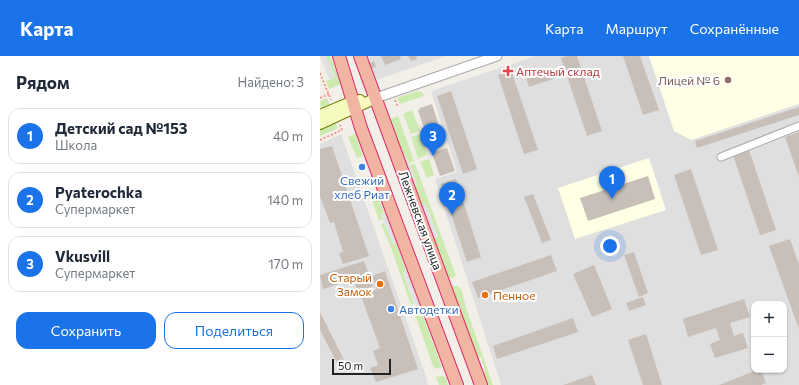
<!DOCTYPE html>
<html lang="ru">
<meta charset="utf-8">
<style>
body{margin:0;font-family:Commissioner,sans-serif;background:#f6f6f7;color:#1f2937}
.controls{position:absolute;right:12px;bottom:12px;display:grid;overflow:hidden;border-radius:8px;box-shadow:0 1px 3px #0004}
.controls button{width:36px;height:36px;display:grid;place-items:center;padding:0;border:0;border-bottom:1px solid #e0e1e3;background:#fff;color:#1f2937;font:20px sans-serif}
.scale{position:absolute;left:12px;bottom:10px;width:59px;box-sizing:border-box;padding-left:4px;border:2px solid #222;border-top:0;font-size:11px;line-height:14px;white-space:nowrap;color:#222;-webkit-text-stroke:3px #fff;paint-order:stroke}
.you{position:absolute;left:290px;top:190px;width:14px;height:14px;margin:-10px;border:3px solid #fff;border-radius:50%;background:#1a73e8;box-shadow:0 0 0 6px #1a73e833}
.badge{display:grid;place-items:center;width:26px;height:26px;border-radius:50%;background:#1a73e8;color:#fff;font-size:13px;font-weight:700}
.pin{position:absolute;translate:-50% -33px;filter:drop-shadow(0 1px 2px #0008)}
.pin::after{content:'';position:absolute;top:21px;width:14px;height:12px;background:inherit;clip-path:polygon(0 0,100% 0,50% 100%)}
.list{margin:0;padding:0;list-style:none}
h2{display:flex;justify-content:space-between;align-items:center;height:52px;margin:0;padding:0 16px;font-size:17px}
h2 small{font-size:13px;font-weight:400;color:#747a83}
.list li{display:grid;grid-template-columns:26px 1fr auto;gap:12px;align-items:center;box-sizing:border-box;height:56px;margin:0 8px 8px;padding:0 8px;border:1px solid #e0e1e3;border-radius:12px}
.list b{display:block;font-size:15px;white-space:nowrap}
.list p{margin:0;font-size:13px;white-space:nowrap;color:#747a83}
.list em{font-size:13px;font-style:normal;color:#747a83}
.actions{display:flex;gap:8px;padding:12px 16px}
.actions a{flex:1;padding:9px 0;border:1px solid #1a73e8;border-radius:12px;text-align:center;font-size:14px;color:#1a73e8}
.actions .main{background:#1a73e8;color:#fff}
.map{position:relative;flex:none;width:479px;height:329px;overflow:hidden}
header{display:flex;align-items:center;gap:24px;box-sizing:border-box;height:56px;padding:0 20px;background:#1a73e8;color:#fff}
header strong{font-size:19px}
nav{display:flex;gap:22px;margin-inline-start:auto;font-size:14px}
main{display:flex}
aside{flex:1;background:#fff}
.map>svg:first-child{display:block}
.residential{fill:#e0dfdf;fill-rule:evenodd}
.education{fill:#ffffe5}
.grass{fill:#cdebb0}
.parking{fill:#e2e2e2}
.building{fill:#c7bfb8}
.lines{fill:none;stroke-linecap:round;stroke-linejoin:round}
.minor-casing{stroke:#a9a9a9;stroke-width:9}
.tertiary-casing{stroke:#a9a9a9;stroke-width:11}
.secondary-casing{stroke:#707d05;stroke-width:12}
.trunk-casing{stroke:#dc2a67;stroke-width:14}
.path{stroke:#fa8072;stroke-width:1.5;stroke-dasharray:2 2;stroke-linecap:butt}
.minor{stroke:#fff;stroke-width:7}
.tertiary{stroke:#fff;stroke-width:9}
.secondary{stroke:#f7fabf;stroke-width:10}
.trunk{stroke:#f2b4a3;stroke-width:12}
.health-dot{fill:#e0444e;stroke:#fff;stroke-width:1.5}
.education-dot{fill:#8d6e63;stroke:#fff;stroke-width:1.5}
.shop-dot{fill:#3f7fe0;stroke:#fff;stroke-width:1.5}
.food-dot{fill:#e8710a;stroke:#fff;stroke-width:1.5}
.labels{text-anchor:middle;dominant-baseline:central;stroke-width:4;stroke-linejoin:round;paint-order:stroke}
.health-label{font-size:12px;fill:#be3a42;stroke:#fff;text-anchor:start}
.education-label{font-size:12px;fill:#785e54;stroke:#fff;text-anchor:end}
.shop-label{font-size:12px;fill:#366cbe;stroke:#fff}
.street-label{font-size:12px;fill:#222;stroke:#fff}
.food-label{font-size:12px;fill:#c56008;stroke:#fff;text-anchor:end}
</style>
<header>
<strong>Карта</strong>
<nav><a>Карта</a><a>Маршрут</a><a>Сохранённые</a></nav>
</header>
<main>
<aside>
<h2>Рядом<small>Найдено: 3</small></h2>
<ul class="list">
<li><span class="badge">1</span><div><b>Детский сад №153</b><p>Школа</p></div><em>40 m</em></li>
<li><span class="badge">2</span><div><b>Pyaterochka</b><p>Супермаркет</p></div><em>140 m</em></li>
<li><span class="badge">3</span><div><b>Vkusvill</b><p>Супермаркет</p></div><em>170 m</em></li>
</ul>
<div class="actions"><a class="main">Сохранить</a><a>Поделиться</a></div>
</aside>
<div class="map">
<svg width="479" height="329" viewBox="0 0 479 329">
<rect width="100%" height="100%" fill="#f2efe9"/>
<g class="residential">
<path d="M 44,0 L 126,0 L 53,25 Z"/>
<path d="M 216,0 L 479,0 L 479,329 L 181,329 L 115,123 L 137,116 L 111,35 ZM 434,248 L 464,248 L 464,314 L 434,314 Z"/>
<path d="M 21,78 L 106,320 L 108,329 L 0,329 L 0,88 Z"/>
</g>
<g class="education">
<path d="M 329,0 L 479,0 L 479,48 L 371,84 L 354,75 Z"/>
<path d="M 329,102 L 346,154 L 255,183 L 238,132 Z"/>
</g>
<g class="grass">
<path d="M 6,0 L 10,0 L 21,28 L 9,33 L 6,25 L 15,21 Z"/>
<path d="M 97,35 L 102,36 L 104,40 L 80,48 L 77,42 Z"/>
<path d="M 7,42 L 10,49 L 1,54 L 0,45 Z"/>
<path d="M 92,54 L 100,75 L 91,78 L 83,58 Z"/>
<path d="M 78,60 L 94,105 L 89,107 L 85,98 L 79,97 L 68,64 Z"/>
<path d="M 15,66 L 18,72 L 0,80 L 0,73 Z"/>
<path d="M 35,78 L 43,100 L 37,102 L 28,81 Z"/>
<path d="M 100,78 L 107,99 L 98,103 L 91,81 Z"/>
<path d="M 109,103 L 114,119 L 107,122 L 100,106 Z"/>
<path d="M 95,108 L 136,220 L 127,224 L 112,183 L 118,181 L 106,148 L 100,150 L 94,134 L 96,128 L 90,109 Z"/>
<path d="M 56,138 L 64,156 L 61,159 L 63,163 L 59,165 L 51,140 Z"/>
<path d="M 64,167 L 73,188 L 76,187 L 86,215 L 83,217 L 94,248 L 91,249 L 70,189 L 61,168 Z"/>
<path d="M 133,230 L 138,230 L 142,235 L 146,252 L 173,329 L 166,329 L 162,319 L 165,315 L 161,301 L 156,302 L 131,232 Z"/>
<path d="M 97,254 L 101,255 L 122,311 L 116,313 L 113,310 L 94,256 Z"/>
<path d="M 120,320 L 126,321 L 128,329 L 119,329 L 116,321 Z"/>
</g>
<g class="parking">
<path d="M 0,0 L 6,0 L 15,21 L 9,23 Z"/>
<path d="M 80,97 L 85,98 L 89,107 L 97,128 L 94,134 Z"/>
<path d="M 106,148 L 118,181 L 112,183 L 100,150 Z"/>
<path d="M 66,156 L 77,186 L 73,188 L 61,159 Z"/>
<path d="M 88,214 L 103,255 L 97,254 L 83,217 Z"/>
</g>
<g class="building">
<path d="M 61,0 L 80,0 L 81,3 L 65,9 Z"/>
<path d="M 88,0 L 96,0 L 97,3 L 91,5 Z"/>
<path d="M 248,0 L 257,0 L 282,75 L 267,80 L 241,2 Z"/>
<path d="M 303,0 L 320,0 L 339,54 L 323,59 Z"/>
<path d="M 54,5 L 56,11 L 52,12 L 50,7 Z"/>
<path d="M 229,13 L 233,23 L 209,31 L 206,21 Z"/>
<path d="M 191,14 L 218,94 L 204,98 L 178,19 Z"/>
<path d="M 131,35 L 157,113 L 143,118 L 117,40 Z"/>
<path d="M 112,48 L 119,70 L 105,74 L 98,55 L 100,52 Z"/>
<path d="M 479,51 L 479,59 L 377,92 L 375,85 Z"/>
<path d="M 479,76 L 479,121 L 465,81 Z"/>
<path d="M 12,90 L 49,200 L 23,208 L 19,197 L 23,196 L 14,166 L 10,167 L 0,140 L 0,93 Z"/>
<path d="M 127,92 L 135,115 L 120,120 L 112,97 Z"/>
<path d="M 429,94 L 456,174 L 440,179 L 413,99 Z"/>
<path d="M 43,108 L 46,114 L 42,115 L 39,109 Z"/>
<path d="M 371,113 L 398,194 L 381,199 L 354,119 Z"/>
<path d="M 328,120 L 335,143 L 268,165 L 260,142 Z"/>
<path d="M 136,123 L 161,201 L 147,206 L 121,128 Z"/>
<path d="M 213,138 L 231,184 L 222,187 L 204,141 Z"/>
<path d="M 470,183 L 479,209 L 479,273 L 449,190 Z"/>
<path d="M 314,196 L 328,237 L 319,241 L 304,199 Z"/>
<path d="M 231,199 L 237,215 L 158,242 L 152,226 Z"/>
<path d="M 44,205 L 53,230 L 38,236 L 33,223 L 3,233 L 0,219 Z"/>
<path d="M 274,209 L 292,253 L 272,261 L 253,218 Z"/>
<path d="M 65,215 L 98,313 L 56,326 L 50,312 L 58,309 L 53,295 L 60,292 L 41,240 L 57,233 L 52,220 Z"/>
<path d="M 323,241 L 326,249 L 309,255 L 306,247 Z"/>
<path d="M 424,243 L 430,261 L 410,267 L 414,280 L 423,277 L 428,292 L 395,302 L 390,288 L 400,284 L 396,272 L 368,281 L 363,263 Z"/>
<path d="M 0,256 L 24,304 L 17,307 L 0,274 Z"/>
<path d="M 253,262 L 258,276 L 177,303 L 173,290 Z"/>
<path d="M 326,278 L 342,329 L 323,329 L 308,284 Z"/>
<path d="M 437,314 L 441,314 L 446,327 L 441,329 L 399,329 Z"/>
<path d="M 272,319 L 276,329 L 243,329 Z"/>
</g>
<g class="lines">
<g class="minor-casing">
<path id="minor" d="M 401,101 L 479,70"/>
</g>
<g class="tertiary-casing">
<path id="tertiary" d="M 56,42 L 177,0"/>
</g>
<g class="secondary-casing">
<g id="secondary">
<path d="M 0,59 L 33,45 L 40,44"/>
<path d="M 0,68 L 56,42"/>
</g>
</g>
<g class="trunk-casing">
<g id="trunk">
<path d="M 19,0 L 41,72 L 137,329"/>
<path d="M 40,0 L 161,329"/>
</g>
</g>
<g class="path">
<path d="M 0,17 L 11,44"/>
<path d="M 0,42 L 9,38"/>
<path d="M 75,44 L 78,51"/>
<path d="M 0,84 L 22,74 L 20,69"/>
</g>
<use href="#minor" class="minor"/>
<use href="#tertiary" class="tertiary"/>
<use href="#secondary" class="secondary"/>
<use href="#trunk" class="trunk"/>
</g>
<path class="health-dot" d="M186 9h4v4h4v4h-4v4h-4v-4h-4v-4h4z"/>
<circle class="education-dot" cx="408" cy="24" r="4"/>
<g class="shop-dot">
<circle cx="42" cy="111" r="4"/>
<circle cx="71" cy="253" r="4"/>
</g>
<g class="food-dot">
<circle cx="60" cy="228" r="4"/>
<circle cx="165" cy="239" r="4"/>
</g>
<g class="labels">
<g class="health-label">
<text x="196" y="15">Аптечый склад</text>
</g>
<g class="education-label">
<text x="400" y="24">Лицей № 6</text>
</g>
<g class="shop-label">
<text x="42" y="124">Свежий<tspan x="42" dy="14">хлеб Риат</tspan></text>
<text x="79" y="253" text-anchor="start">Автодетки</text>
</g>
<g class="street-label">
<text transform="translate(101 164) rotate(70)">Лежневская улица</text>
</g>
<g class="food-label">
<text x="52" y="221">Старый<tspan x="52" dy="14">Замок</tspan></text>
<text x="173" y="239" text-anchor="start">Пенное</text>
</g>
</g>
</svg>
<div class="controls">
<button>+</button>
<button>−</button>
</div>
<div class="scale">50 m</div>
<div class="you"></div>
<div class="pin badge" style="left:292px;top:143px">1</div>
<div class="pin badge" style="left:132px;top:159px">2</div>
<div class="pin badge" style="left:113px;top:100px">3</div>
</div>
</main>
